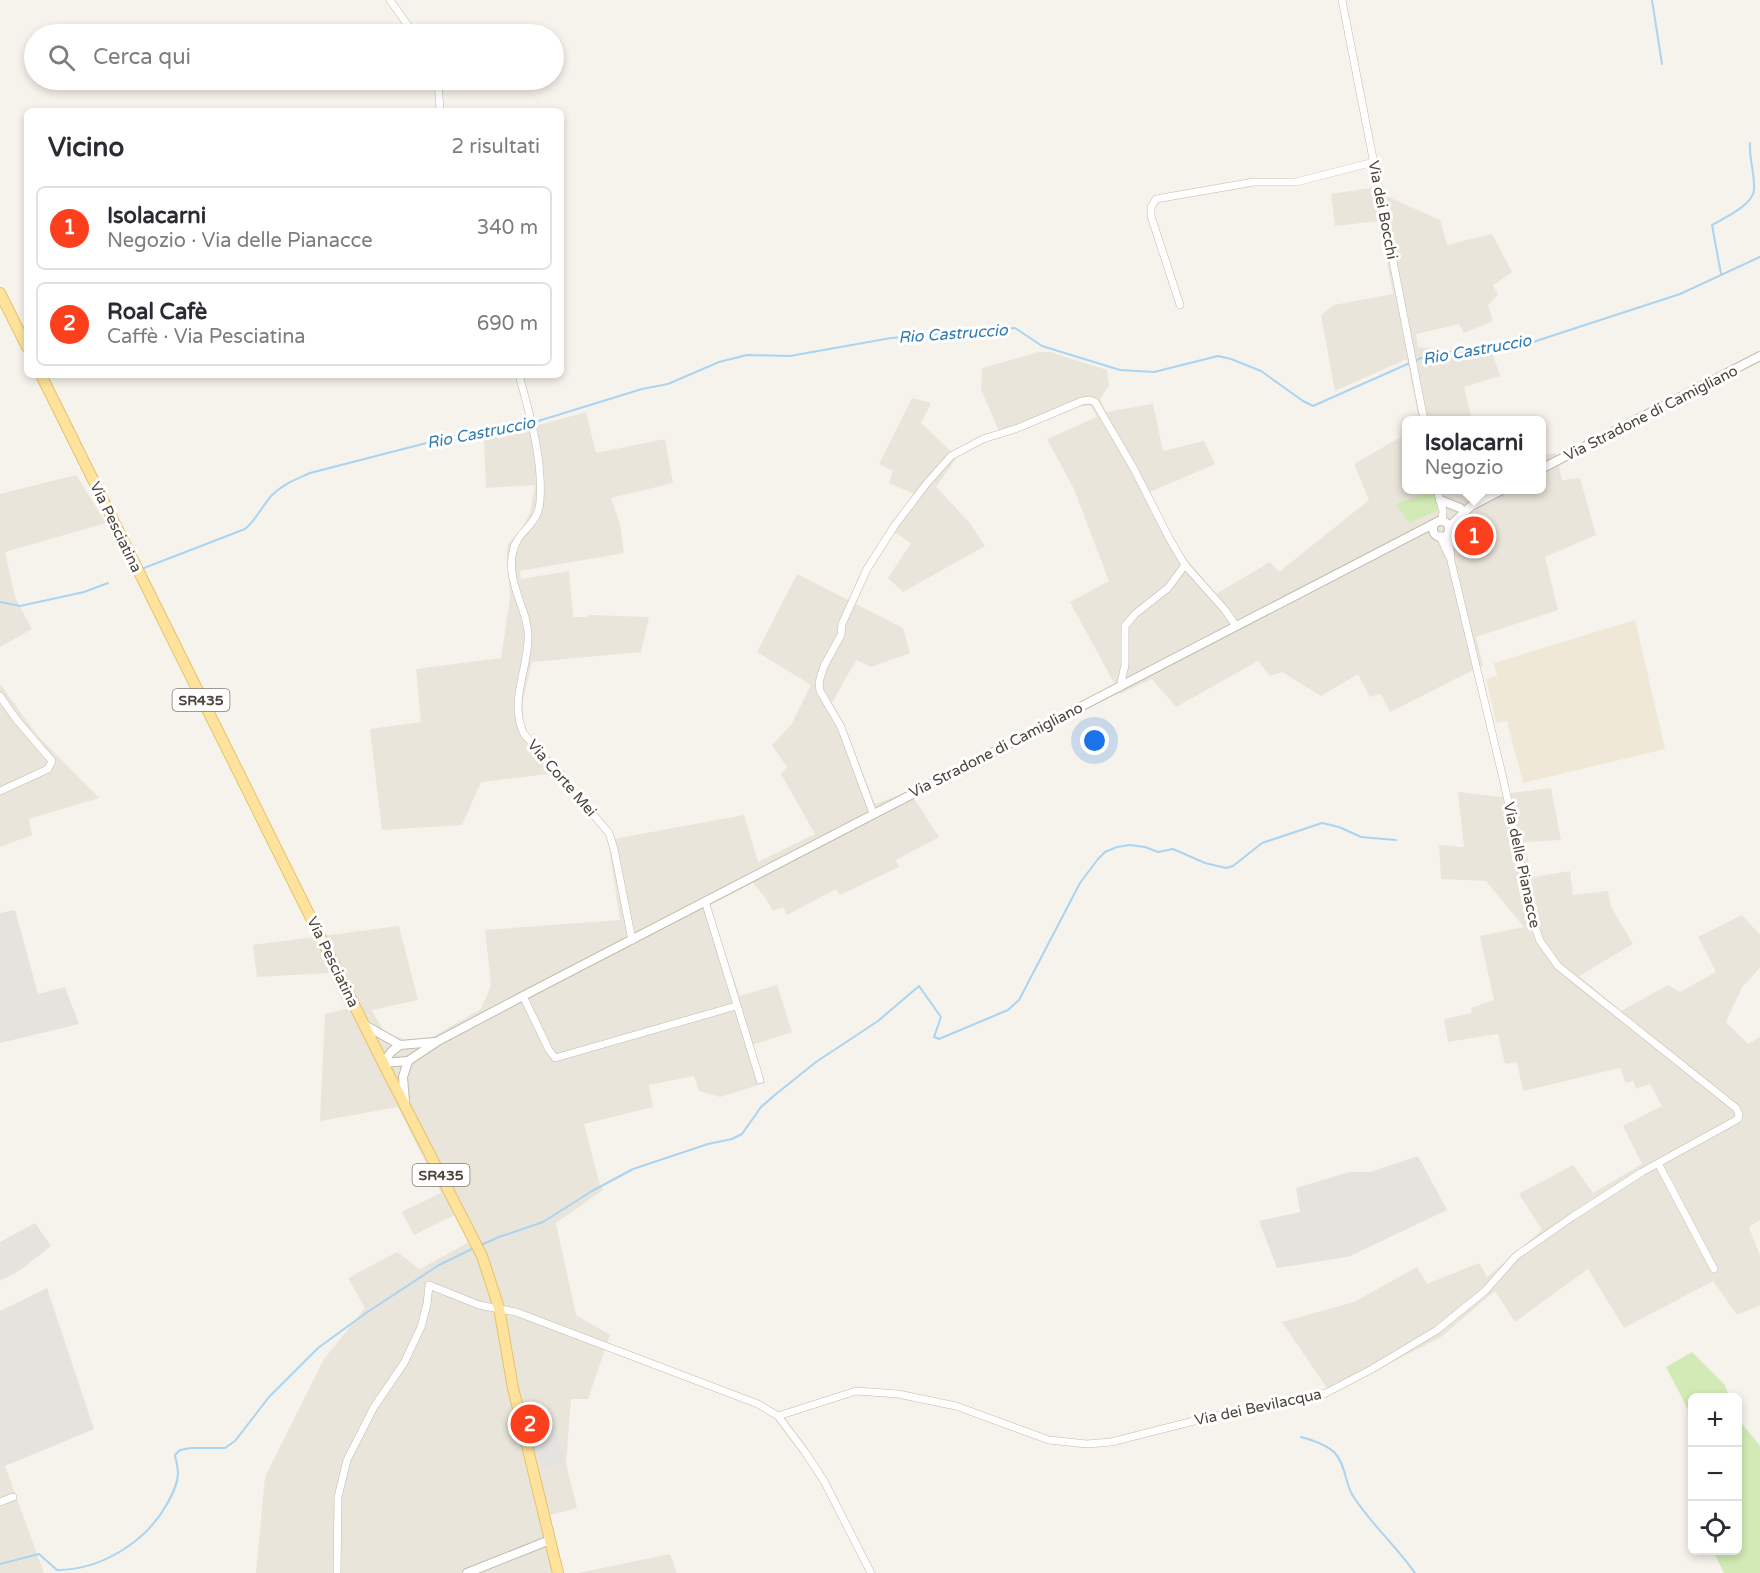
<!DOCTYPE html>
<html lang="it">
<meta charset="utf-8">
<style>
body{margin:0;font-family:"Varela Round",sans-serif;background:#f7f7f7;color:#2b2b33}
.controls{position:absolute;right:18px;bottom:18px;display:grid;overflow:hidden;border-radius:9px;box-shadow:0 3px 9px #0003}
.controls button{width:54px;height:54px;display:grid;place-items:center;padding:0;border:0;border-bottom:2px solid #e1e1e2;background:#fff;color:#2b2b33;font:30px sans-serif}
.you{position:absolute;left:1095px;top:741px;width:21px;height:21px;margin:-15px;border:4px solid #fff;border-radius:50%;background:#1a73e8;box-shadow:0 0 0 9px #1a73e833}
.badge{display:grid;place-items:center;width:39px;height:39px;border-radius:50%;background:#fc3f1d;color:#fff;font-size:20px;font-weight:700}
.pin{position:absolute;translate:-50% -50%;border:3px solid #fff;box-shadow:0 2px 6px #0006}
.popup{position:absolute;left:1402px;top:416px;width:144px;height:78px;box-sizing:border-box;display:grid;place-content:center;border-radius:9px;background:#fff;filter:drop-shadow(0 2px 4px #0005);font-size:20px;white-space:nowrap;color:#7c7c81}
.popup b{font-size:22px;color:#2b2b33}
.popup::after{content:'';position:absolute;left:50%;top:100%;margin-left:-12px;border:12px solid transparent;border-top-color:#fff}
.list{margin:0;padding:0;list-style:none}
h2{display:flex;justify-content:space-between;align-items:center;height:78px;margin:0;padding:0 24px;font-size:26px}
h2 small{font-size:20px;font-weight:400;color:#7c7c81}
.list li{display:grid;grid-template-columns:39px 1fr auto;gap:18px;align-items:center;box-sizing:border-box;height:84px;margin:0 12px 12px;padding:0 12px;border:2px solid #e1e1e2;border-radius:9px}
.list b{display:block;font-size:22px;white-space:nowrap}
.list p{margin:0;font-size:20px;white-space:nowrap;color:#7c7c81}
.list em{font-size:20px;font-style:normal;color:#7c7c81}
.icon{flex:none;width:33px;height:33px;fill:none;stroke:currentColor;stroke-width:2;stroke-linecap:round;stroke-linejoin:round}
.map{position:relative;flex:none;width:1760px;height:1573px;overflow:hidden}
.search{position:absolute;background:#fff;box-shadow:0 3px 9px #0003;left:24px;top:24px;width:540px;height:66px;display:flex;align-items:center;gap:15px;box-sizing:border-box;padding:0 21px;border-radius:33px;color:#7c7c81;font-size:22px}
.panel{position:absolute;background:#fff;box-shadow:0 3px 9px #0003;left:24px;top:108px;width:540px;height:270px;border-radius:9px}
.map>svg:first-child{display:block}
.residential{fill:#eae5da}
.industrial{fill:#e6e2dd}
.education{fill:#efe8d6}
.green{fill:#d2eab5}
.parking{fill:#e5e3e0}
.lines{fill:none;stroke-linecap:round;stroke-linejoin:round}
.stream{stroke:#a9d4f2;stroke-width:2}
.minor-casing{stroke:#c2bbae;stroke-width:8}
.tertiary-casing{stroke:#c2bbae;stroke-width:10}
.primary-casing{stroke:#e6c16a;stroke-width:12}
.minor{stroke:#fff;stroke-width:7}
.tertiary{stroke:#fff;stroke-width:8}
.primary{stroke:#ffe39c;stroke-width:10}
.labels{text-anchor:middle;dominant-baseline:central;stroke-width:6;stroke-linejoin:round;paint-order:stroke}
.shield{fill:#fff;stroke:#817c74;stroke-width:1.5}
.shield-label{font-size:14px;font-weight:bold;fill:#4b4439}
.street-label{font-size:15px;fill:#4b4439;stroke:#fff}
.water-label{font-size:16px;font-style:italic;fill:#2e7ab2;stroke:#fff}
</style>
<div class="map">
<svg width="1760" height="1573" viewBox="0 0 1760 1573">
<rect width="100%" height="100%" fill="#f6f3ec"/>
<g class="residential">
<path d="M 1384,186 L 1386,196 L 1440,220 L 1447,245 L 1492,234 L 1512,272 L 1493,285 L 1498,295 L 1488,305 L 1493,321 L 1464,333 L 1459,324 L 1416,334 L 1418,347 L 1493,355 L 1500,376 L 1464,387 L 1472,420 L 1419,420 L 1407,359 L 1335,391 L 1321,315 L 1334,305 L 1393,294 L 1379,221 L 1335,226 L 1331,194 Z"/>
<path d="M 1039,352 L 1050,352 L 1107,370 L 1109,386 L 1100,399 L 1106,412 L 1153,404 L 1163,451 L 1204,441 L 1215,464 L 1150,492 L 1178,549 L 1216,594 L 1270,562 L 1279,572 L 1369,500 L 1354,464 L 1406,434 L 1406,490 L 1541,490 L 1542,455 L 1556,453 L 1562,480 L 1580,478 L 1596,535 L 1545,557 L 1558,610 L 1476,637 L 1483,665 L 1390,712 L 1381,694 L 1370,697 L 1358,674 L 1321,696 L 1282,672 L 1270,676 L 1258,661 L 1176,707 L 1152,679 L 1120,694 L 1070,602 L 1109,581 L 1074,489 L 1047,439 L 1097,417 L 1091,406 L 1078,406 L 1001,436 L 981,389 L 982,368 Z"/>
<path d="M 912,398 L 931,403 L 921,423 L 957,457 L 936,487 L 969,522 L 985,546 L 903,592 L 888,578 L 911,543 L 889,529 L 914,494 L 889,483 L 893,471 L 879,464 Z"/>
<path d="M 586,412 L 596,453 L 665,439 L 673,483 L 611,498 L 620,524 L 624,553 L 520,571 L 521,579 L 569,571 L 573,617 L 586,617 L 590,615 L 649,617 L 641,652 L 532,662 L 523,700 L 523,721 L 528,734 L 565,772 L 481,782 L 462,825 L 382,830 L 370,729 L 421,722 L 416,669 L 501,658 L 510,598 L 507,554 L 508,544 L 523,527 L 530,513 L 535,485 L 486,488 L 484,440 Z"/>
<path d="M 76,475 L 106,523 L 5,552 L 15,597 L 32,629 L 0,647 L 0,494 Z"/>
<path d="M 797,574 L 903,628 L 910,653 L 871,667 L 856,660 L 832,703 L 844,724 L 875,804 L 909,791 L 939,837 L 896,860 L 899,867 L 840,895 L 836,889 L 787,915 L 783,907 L 773,911 L 764,896 L 752,882 L 708,905 L 740,996 L 777,985 L 792,1032 L 752,1045 L 765,1083 L 720,1097 L 699,1091 L 694,1076 L 649,1085 L 653,1107 L 584,1124 L 599,1181 L 603,1190 L 556,1223 L 576,1315 L 610,1335 L 588,1399 L 571,1399 L 566,1464 L 577,1508 L 550,1515 L 563,1573 L 256,1573 L 265,1477 L 324,1359 L 365,1308 L 348,1278 L 397,1252 L 420,1269 L 469,1242 L 455,1215 L 414,1235 L 402,1212 L 441,1193 L 398,1107 L 320,1121 L 325,1014 L 346,1009 L 329,973 L 257,977 L 253,945 L 399,926 L 418,1000 L 372,1010 L 384,1032 L 407,1040 L 429,1039 L 481,1009 L 491,985 L 485,930 L 620,920 L 608,840 L 744,815 L 758,862 L 815,834 L 781,774 L 787,767 L 772,745 L 791,725 L 811,685 L 757,652 Z"/>
<path d="M 0,684 L 37,735 L 99,798 L 29,819 L 32,835 L 0,847 Z"/>
<path d="M 1551,788 L 1561,840 L 1524,842 L 1532,877 L 1570,871 L 1573,895 L 1608,891 L 1611,907 L 1633,944 L 1579,976 L 1621,1011 L 1668,985 L 1680,992 L 1716,972 L 1698,937 L 1742,915 L 1760,935 L 1760,968 L 1742,987 L 1726,1022 L 1748,1044 L 1760,1037 L 1760,1220 L 1749,1227 L 1760,1256 L 1760,1305 L 1737,1315 L 1713,1281 L 1624,1328 L 1588,1269 L 1515,1322 L 1495,1291 L 1441,1337 L 1331,1394 L 1282,1322 L 1354,1302 L 1417,1267 L 1427,1284 L 1479,1263 L 1487,1277 L 1542,1230 L 1519,1194 L 1573,1165 L 1593,1193 L 1642,1164 L 1623,1126 L 1662,1106 L 1650,1084 L 1636,1089 L 1633,1081 L 1626,1083 L 1620,1068 L 1523,1091 L 1517,1062 L 1505,1064 L 1498,1034 L 1448,1042 L 1444,1019 L 1472,1013 L 1471,1008 L 1494,1000 L 1480,936 L 1524,927 L 1486,881 L 1441,879 L 1439,845 L 1464,847 L 1458,792 L 1502,797 L 1512,793 Z"/>
<path d="M 5,1466 L 44,1573 L 0,1573 L 0,1468 Z"/>
<path d="M 670,1554 L 677,1573 L 578,1573 Z"/>
</g>
<g class="industrial">
<path d="M 15,910 L 38,994 L 65,987 L 79,1024 L 0,1043 L 0,913 Z"/>
<path d="M 1418,1156 L 1447,1210 L 1348,1257 L 1277,1268 L 1259,1221 L 1300,1212 L 1296,1188 L 1349,1172 L 1370,1172 Z"/>
<path d="M 35,1223 L 51,1246 L 19,1271 L 0,1281 L 0,1242 Z"/>
<path d="M 47,1288 L 94,1429 L 0,1468 L 0,1311 Z"/>
</g>
<path class="education" d="M 1635,620 L 1665,749 L 1523,783 L 1507,721 L 1496,723 L 1486,679 L 1497,676 L 1494,663 Z"/>
<g class="green">
<path d="M 1430,492 L 1434,494 L 1438,510 L 1409,523 L 1396,504 Z"/>
<path d="M 1692,1352 L 1725,1385 L 1729,1397 L 1692,1398 L 1692,1417 L 1666,1367 Z"/>
<path d="M 1738,1419 L 1760,1446 L 1760,1573 L 1724,1573 L 1713,1551 L 1738,1550 Z"/>
</g>
<path class="parking" d="M 555,1427 L 564,1462 L 541,1468 L 532,1433 Z"/>
<g class="lines">
<g class="stream">
<path d="M 1652,0 L 1662,64"/>
<path d="M 1721,274 L 1712,225 C 1724,218 1753,205 1754,190 C 1755,174 1749,159 1750,143"/>
<path d="M 535,422 L 642,389 L 668,384 L 719,362 L 747,355 L 790,356 L 891,338 L 1015,328 L 1042,346 L 1120,370 L 1154,372 L 1218,356 L 1231,359 L 1261,371 L 1303,401 L 1313,406 L 1421,358 L 1474,347 L 1530,343 L 1680,294 L 1760,257"/>
<path d="M 144,568 L 245,529 C 257,519 262,506 272,495 C 283,484 297,479 310,473 L 477,430 L 529,424"/>
<path d="M 0,602 L 20,606 L 84,592 L 108,583"/>
<path d="M 479,1246 L 499,1237 L 543,1222 L 592,1191 L 633,1169 L 708,1144 L 732,1139 L 742,1134 L 761,1107 L 776,1094 L 816,1062 L 878,1021 L 919,986 L 941,1017 L 934,1037 L 939,1039 L 1008,1010 L 1019,1000 L 1080,883 L 1098,859 L 1105,852 L 1117,847 L 1130,845 L 1145,847 L 1158,852 L 1173,849 L 1205,863 L 1226,868 L 1233,866 L 1262,843 L 1322,823 L 1339,827 L 1361,837 L 1396,840"/>
<path d="M 1301,1437 C 1312,1440 1327,1445 1335,1453 C 1346,1465 1345,1484 1353,1496 C 1371,1524 1396,1546 1415,1573"/>
<path d="M 0,1564 L 39,1554 L 57,1570 C 101,1570 146,1542 167,1504 C 172,1495 178,1484 178,1473 C 178,1468 176,1461 175,1455 L 180,1450 L 191,1448 L 225,1448 L 235,1441 L 269,1397 L 318,1348 L 366,1313 L 439,1265 L 474,1248"/>
</g>
<g class="minor-casing">
<g id="minor">
<path d="M 390,0 L 414,34"/>
<path d="M 1342,0 L 1424,420"/>
<path d="M 438,80 L 440,111"/>
<path d="M 1180,305 L 1151,216 L 1151,207 L 1156,199 L 1254,182 L 1296,182 L 1374,162"/>
<path d="M 519,375 C 530,415 543,459 540,501 C 539,525 517,531 513,551 C 505,584 530,611 528,640 C 527,672 509,703 524,734 L 609,833 L 614,849 L 632,940"/>
<path d="M 1437,490 L 1443,511 L 1442,521"/>
<path d="M 1440,536 L 1449,556"/>
<path d="M 1120,687 L 1125,665 L 1125,626 L 1135,614 L 1168,588 L 1185,565"/>
<path d="M 0,696 L 16,719 L 52,761 L 48,769 L 0,791"/>
<path d="M 873,813 L 841,727 L 820,691 L 819,682 L 824,666 L 841,635 L 842,624 L 867,569 L 895,525 L 927,483 L 951,456 L 983,439 L 1018,428 L 1082,401 L 1090,400 L 1095,402 L 1134,469 L 1169,538 L 1185,565 L 1225,610 L 1236,626"/>
<path d="M 705,901 L 760,1080"/>
<path d="M 523,996 L 549,1050 L 555,1058 L 736,1006"/>
<path d="M 1658,1163 L 1714,1269"/>
<path d="M 778,1416 L 856,1391 L 898,1394 L 956,1406 L 1049,1440 L 1087,1444 L 1111,1442 L 1206,1418 L 1326,1393 L 1372,1369 L 1437,1330 L 1485,1291 L 1516,1256 L 1572,1217 L 1642,1172 L 1738,1119 L 1739,1114 L 1736,1108 L 1558,966 L 1540,941 L 1533,921 L 1505,787 L 1451,561 L 1449,531"/>
<path d="M 0,1502 L 13,1497"/>
<path d="M 337,1573 L 338,1497 L 347,1460 L 374,1407 L 404,1363 L 421,1327 L 427,1304 L 429,1285 L 479,1305 L 516,1312 L 758,1404 L 778,1416 L 805,1452 L 824,1481 L 871,1573"/>
</g>
</g>
<g class="tertiary-casing">
<g id="tertiary">
<path d="M 1541,469 L 1760,356"/>
<path d="M 1440,500 L 1460,508"/>
<circle cx="1441" cy="529" r="8"/>
<path d="M 1449,527 L 1471,506 L 1502,490"/>
<path d="M 363,1024 L 400,1045 L 435,1042"/>
<path d="M 383,1063 L 408,1061 L 438,1041 L 523,996 L 1439,521"/>
<path d="M 383,1063 L 391,1052 L 400,1045"/>
<path d="M 405,1102 L 403,1077 L 408,1061"/>
<path d="M 467,1573 L 550,1540"/>
</g>
</g>
<g class="primary-casing">
<g id="primary">
<path d="M 0,293 L 27,347"/>
<path d="M 41,375 L 383,1063 L 482,1256 L 499,1308 L 513,1388 L 558,1573"/>
</g>
</g>
<use href="#minor" class="minor"/>
<use href="#tertiary" class="tertiary"/>
<use href="#primary" class="primary"/>
</g>
<g class="labels">
<g class="shield">
<rect x="172.5" y="689" width="57" height="22" rx="4.5"/>
<rect x="412.5" y="1164" width="57" height="22" rx="4.5"/>
</g>
<g class="shield-label">
<text x="201" y="700">SR435</text>
<text x="441" y="1175">SR435</text>
</g>
<g class="street-label">
<text transform="translate(1383 210) rotate(79)">Via dei Bocchi</text>
<text transform="translate(1651 413) rotate(-27)">Via Stradone di Camigliano</text>
<text transform="translate(116 527) rotate(64)">Via Pesciatina</text>
<text transform="translate(996 750) rotate(-27)">Via Stradone di Camigliano</text>
<text transform="translate(562 778) rotate(49)">Via Corte Mei</text>
<text transform="translate(1522 865) rotate(78)">Via delle Pianacce</text>
<text transform="translate(333 962) rotate(64)">Via Pesciatina</text>
<text transform="translate(1258 1407) rotate(-12)">Via dei Bevilacqua</text>
</g>
<g class="water-label">
<text transform="translate(953 334) rotate(-4)">Rio Castruccio</text>
<text transform="translate(1477 350) rotate(-10)">Rio Castruccio</text>
<text transform="translate(481 433) rotate(-11)">Rio Castruccio</text>
</g>
</g>
</svg>
<div class="controls">
<button>+</button>
<button>−</button>
<button><svg class="icon" aria-label="locate" viewBox="0 0 24 24"><circle cx="12" cy="12" r="6"/><path d="M12 2v4M12 18v4M2 12h4M18 12h4"/></svg></button>
</div>
<div class="you"></div>
<div class="pin badge" style="left:1474px;top:536px">1</div>
<div class="popup"><b>Isolacarni</b>Negozio</div>
<div class="pin badge" style="left:530px;top:1424px">2</div>
<div class="search"><svg class="icon" aria-label="search" viewBox="0 0 24 24"><circle cx="10" cy="10" r="6"/><path d="M15 15l6 6"/></svg>Cerca qui</div>
<section class="panel">
<h2>Vicino<small>2 risultati</small></h2>
<ul class="list">
<li><span class="badge">1</span><div><b>Isolacarni</b><p>Negozio · Via delle Pianacce</p></div><em>340 m</em></li>
<li><span class="badge">2</span><div><b>Roal Cafè</b><p>Caffè · Via Pesciatina</p></div><em>690 m</em></li>
</ul>
</section>
</div>
